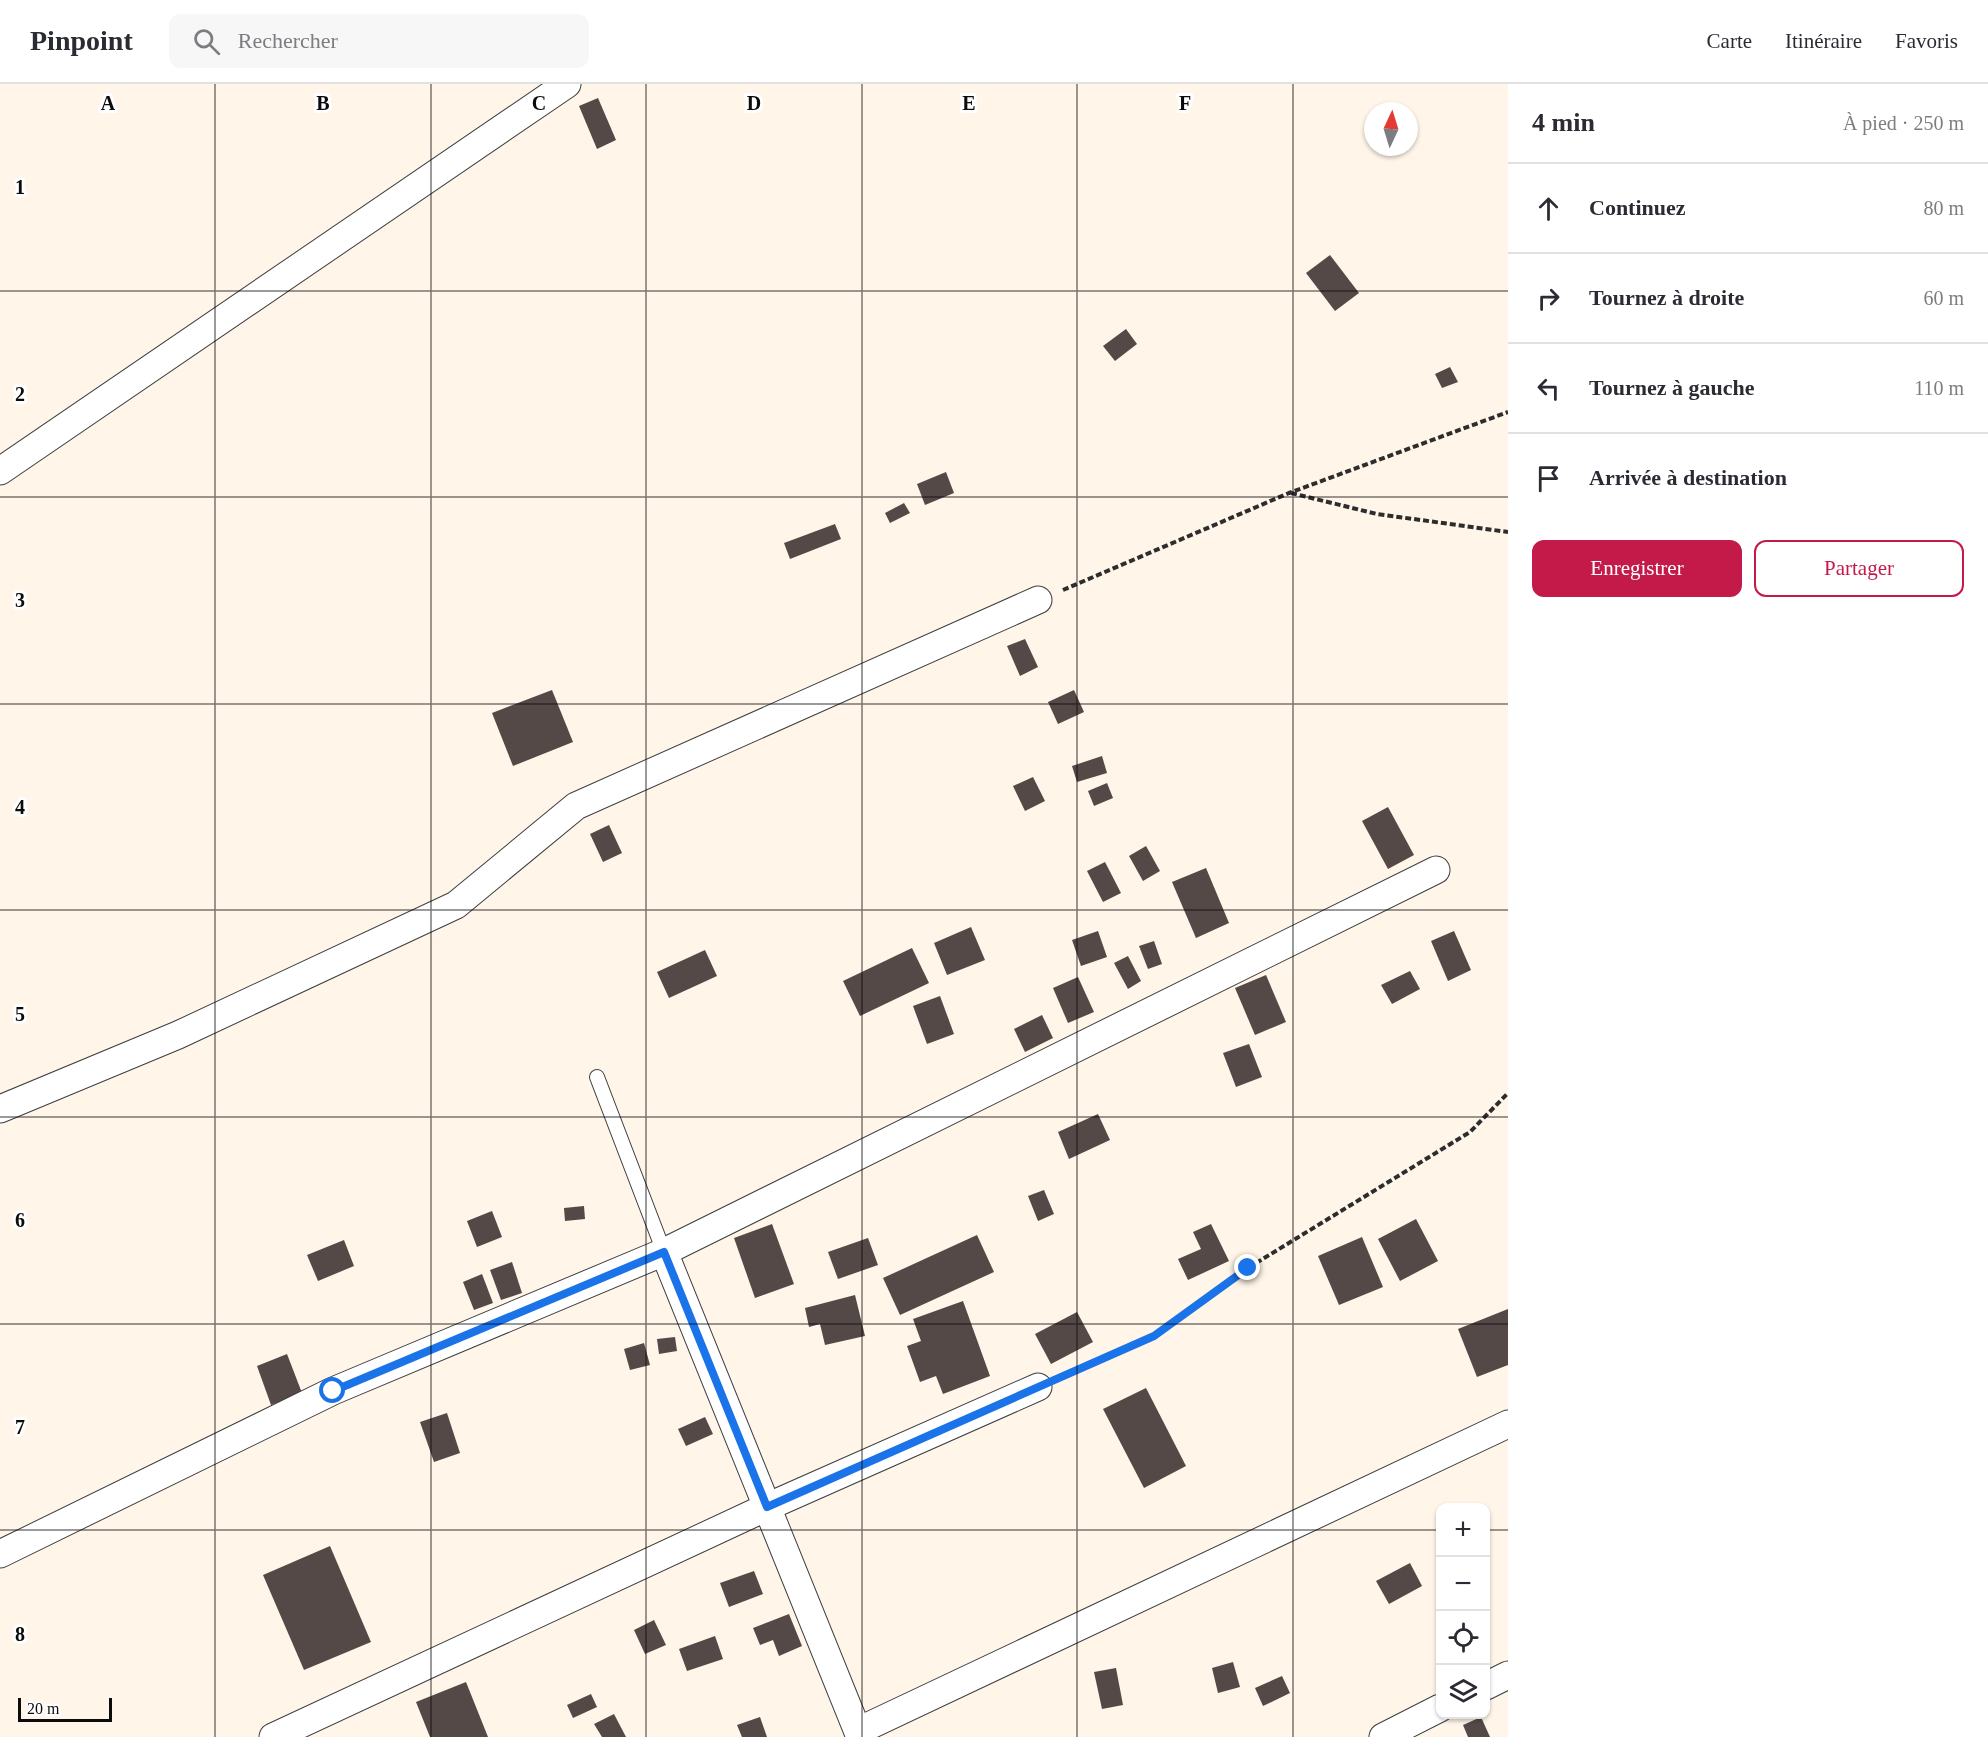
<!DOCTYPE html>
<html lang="fr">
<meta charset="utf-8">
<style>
body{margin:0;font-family:"Times New Roman",serif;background:#f7f7f7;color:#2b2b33}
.controls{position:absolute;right:18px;bottom:18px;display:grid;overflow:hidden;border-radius:12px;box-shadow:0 2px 4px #0004}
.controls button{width:54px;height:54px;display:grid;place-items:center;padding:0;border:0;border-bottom:2px solid #e1e1e2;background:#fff;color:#2b2b33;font:30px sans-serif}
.compass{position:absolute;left:1364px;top:18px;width:54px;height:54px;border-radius:50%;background:#fff;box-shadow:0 2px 4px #0004;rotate:4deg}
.scale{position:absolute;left:18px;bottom:15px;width:94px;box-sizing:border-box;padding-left:6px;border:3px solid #0b0b0b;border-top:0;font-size:16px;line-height:21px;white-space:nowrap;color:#0b0b0b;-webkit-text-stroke:4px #fff;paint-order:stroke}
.stop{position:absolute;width:18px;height:18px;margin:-14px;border:4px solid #1a73e8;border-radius:50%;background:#fff}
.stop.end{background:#1a73e8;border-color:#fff;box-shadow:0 2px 6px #0008}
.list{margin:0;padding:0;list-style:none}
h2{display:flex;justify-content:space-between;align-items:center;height:78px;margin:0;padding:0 24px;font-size:26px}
h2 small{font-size:20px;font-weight:400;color:#7c7c81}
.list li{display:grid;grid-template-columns:39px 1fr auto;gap:18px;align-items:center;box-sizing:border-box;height:90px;padding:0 24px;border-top:2px solid #e1e1e2}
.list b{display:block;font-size:22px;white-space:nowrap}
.list em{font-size:20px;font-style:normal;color:#7c7c81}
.actions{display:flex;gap:12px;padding:18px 24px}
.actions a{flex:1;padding:14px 0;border:2px solid #c31a4a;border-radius:12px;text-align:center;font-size:21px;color:#c31a4a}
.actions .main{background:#c31a4a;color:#fff}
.icon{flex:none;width:33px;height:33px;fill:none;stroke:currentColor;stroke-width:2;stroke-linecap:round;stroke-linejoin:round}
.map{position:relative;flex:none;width:1508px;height:1653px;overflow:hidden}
header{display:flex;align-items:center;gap:36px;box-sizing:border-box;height:84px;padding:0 30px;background:#fff;border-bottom:2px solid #e1e1e2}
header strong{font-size:28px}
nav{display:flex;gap:33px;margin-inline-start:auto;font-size:21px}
.search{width:420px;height:54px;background:#f7f7f7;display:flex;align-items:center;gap:15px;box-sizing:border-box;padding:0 21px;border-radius:12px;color:#7c7c81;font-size:22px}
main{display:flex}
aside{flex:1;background:#fff}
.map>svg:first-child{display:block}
.building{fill:#544947}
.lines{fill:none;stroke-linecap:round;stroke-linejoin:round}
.lane-casing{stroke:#3e3e3e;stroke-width:16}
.street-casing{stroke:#3e3e3e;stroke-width:29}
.path{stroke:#2d2d2d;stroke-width:4;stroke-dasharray:6 3;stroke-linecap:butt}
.lane{stroke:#fff;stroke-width:14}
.street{stroke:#fff;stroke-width:27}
.route{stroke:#1a73e8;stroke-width:8}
.grid{fill:none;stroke:#0b0b0b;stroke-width:1.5;stroke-opacity:0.55}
.grid-label{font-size:20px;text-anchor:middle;font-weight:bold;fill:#0b0b0b;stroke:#fff;stroke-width:6;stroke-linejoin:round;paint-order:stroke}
</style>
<header>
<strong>Pinpoint</strong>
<div class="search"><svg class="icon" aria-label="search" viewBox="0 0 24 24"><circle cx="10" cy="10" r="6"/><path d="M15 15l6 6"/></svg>Rechercher</div>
<nav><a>Carte</a><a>Itinéraire</a><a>Favoris</a></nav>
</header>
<main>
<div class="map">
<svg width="1508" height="1653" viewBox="0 0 1508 1653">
<rect width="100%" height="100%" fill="#fff5e9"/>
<g class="building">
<path d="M 598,14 L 616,56 L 597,65 L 579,22 Z"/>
<path d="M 1330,171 L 1359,209 L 1335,227 L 1306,189 Z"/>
<path d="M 1126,245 L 1137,260 L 1115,277 L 1103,262 Z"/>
<path d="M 1450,283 L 1458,298 L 1442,304 L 1435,290 Z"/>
<path d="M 946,388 L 954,409 L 925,421 L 917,400 Z"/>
<path d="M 904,419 L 910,429 L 890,439 L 885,429 Z"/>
<path d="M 835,440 L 841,455 L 790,475 L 784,459 Z"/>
<path d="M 1025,555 L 1038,583 L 1020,592 L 1007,562 Z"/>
<path d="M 552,606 L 573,658 L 513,682 L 492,629 Z"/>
<path d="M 1074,606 L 1084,628 L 1058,640 L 1048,618 Z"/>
<path d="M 1102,672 L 1107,689 L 1077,698 L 1072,682 Z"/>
<path d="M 1033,693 L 1045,717 L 1025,727 L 1013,702 Z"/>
<path d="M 1107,699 L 1113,714 L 1094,722 L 1088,707 Z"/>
<path d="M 1388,723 L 1414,771 L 1388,785 L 1362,737 Z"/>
<path d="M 609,741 L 622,769 L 603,778 L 590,750 Z"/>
<path d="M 1146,762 L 1160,787 L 1143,797 L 1129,772 Z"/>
<path d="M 1105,778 L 1121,809 L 1103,818 L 1087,787 Z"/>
<path d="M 1206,784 L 1229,839 L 1196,854 L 1172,798 Z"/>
<path d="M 971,843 L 985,876 L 947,891 L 934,859 Z"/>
<path d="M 1098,847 L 1107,873 L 1081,882 L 1072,856 Z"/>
<path d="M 1454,847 L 1471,886 L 1448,897 L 1431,857 Z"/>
<path d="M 1154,857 L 1162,880 L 1148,885 L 1139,862 Z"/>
<path d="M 912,864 L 929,899 L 860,932 L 843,897 Z"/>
<path d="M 705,866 L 717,892 L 669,914 L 657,888 Z"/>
<path d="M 1128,872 L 1141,897 L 1128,905 L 1114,879 Z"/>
<path d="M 1410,887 L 1420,905 L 1392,920 L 1381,901 Z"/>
<path d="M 1266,891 L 1286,938 L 1255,951 L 1235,904 Z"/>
<path d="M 1078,893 L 1094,928 L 1068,939 L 1053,904 Z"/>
<path d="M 940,912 L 954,950 L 927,960 L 913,922 Z"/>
<path d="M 1042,931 L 1053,954 L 1025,968 L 1014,945 Z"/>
<path d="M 1249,960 L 1262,993 L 1236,1003 L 1223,969 Z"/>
<path d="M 1098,1030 L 1110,1056 L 1069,1075 L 1058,1048 Z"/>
<path d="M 1044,1106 L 1054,1130 L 1038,1137 L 1028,1112 Z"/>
<path d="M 584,1122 L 585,1135 L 565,1137 L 564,1124 Z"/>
<path d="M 492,1127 L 502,1153 L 477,1163 L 467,1137 Z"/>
<path d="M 1416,1135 L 1438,1177 L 1400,1197 L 1378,1155 Z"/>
<path d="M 772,1140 L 794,1200 L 755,1214 L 734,1154 Z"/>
<path d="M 1211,1140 L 1229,1177 L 1188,1196 L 1178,1175 L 1201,1165 L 1193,1148 Z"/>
<path d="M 977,1151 L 994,1188 L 900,1231 L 883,1194 Z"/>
<path d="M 1362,1153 L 1383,1203 L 1339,1221 L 1318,1172 Z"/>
<path d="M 868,1154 L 878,1181 L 838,1195 L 828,1168 Z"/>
<path d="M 344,1156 L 354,1182 L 318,1197 L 307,1171 Z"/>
<path d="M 512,1178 L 522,1209 L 501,1216 L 490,1186 Z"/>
<path d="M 482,1190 L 493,1219 L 474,1226 L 463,1198 Z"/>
<path d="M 855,1211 L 865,1252 L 825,1261 L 820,1240 L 809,1243 L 805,1224 Z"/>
<path d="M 963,1217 L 990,1292 L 943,1310 L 936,1292 L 920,1298 L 907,1262 L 921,1257 L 913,1235 Z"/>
<path d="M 1508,1225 L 1508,1281 L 1477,1293 L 1458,1245 Z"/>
<path d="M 1077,1228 L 1093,1258 L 1051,1280 L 1035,1250 Z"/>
<path d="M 675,1253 L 677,1267 L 659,1270 L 657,1255 Z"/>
<path d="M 644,1259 L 650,1281 L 630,1286 L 624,1265 Z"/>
<path d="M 287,1270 L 302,1309 L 271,1321 L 257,1282 Z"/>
<path d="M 1146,1304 L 1186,1382 L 1144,1404 L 1103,1325 Z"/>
<path d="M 447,1329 L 460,1369 L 434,1378 L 420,1338 Z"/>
<path d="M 705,1333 L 713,1350 L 686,1362 L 678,1345 Z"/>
<path d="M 330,1462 L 371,1558 L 304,1586 L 263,1491 Z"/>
<path d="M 1410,1479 L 1422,1502 L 1389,1520 L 1376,1497 Z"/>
<path d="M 754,1487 L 763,1510 L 729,1523 L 720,1499 Z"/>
<path d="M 789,1530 L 802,1562 L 779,1572 L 773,1556 L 760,1561 L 753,1544 Z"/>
<path d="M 654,1536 L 666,1561 L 645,1570 L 634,1546 Z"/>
<path d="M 715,1552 L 723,1575 L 687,1587 L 679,1565 Z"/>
<path d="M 1233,1578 L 1240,1603 L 1218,1609 L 1212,1584 Z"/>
<path d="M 1116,1584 L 1123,1621 L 1102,1625 L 1094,1588 Z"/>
<path d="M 1282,1592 L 1290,1609 L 1263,1622 L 1255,1604 Z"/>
<path d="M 466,1598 L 488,1653 L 430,1653 L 416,1618 Z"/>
<path d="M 591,1610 L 597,1623 L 573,1634 L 567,1621 Z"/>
<path d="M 614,1630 L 626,1653 L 602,1653 L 594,1640 Z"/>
<path d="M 760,1633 L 767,1653 L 742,1653 L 737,1641 Z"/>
<path d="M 1481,1633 L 1490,1653 L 1468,1653 L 1463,1641 Z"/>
</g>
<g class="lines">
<g class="lane-casing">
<path id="lane" d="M 597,993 L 664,1168"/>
</g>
<g class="street-casing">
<g id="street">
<path d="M 0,387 L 567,0"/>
<path d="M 0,1025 L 178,951 L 456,821 L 576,722 L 1038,516"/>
<path d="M 664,1168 L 860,1653"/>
<path d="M 0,1470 L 333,1307 L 664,1168 L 1436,786"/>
<path d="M 1486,1602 L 1508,1591"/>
<path d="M 858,1647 L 1508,1340"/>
<path d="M 273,1653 L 767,1423 L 1038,1303"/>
<path d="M 1383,1653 L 1440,1624"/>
</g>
</g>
<g class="path">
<path d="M 1291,409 L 1377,430 L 1508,448"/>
<path d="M 1063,506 L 1289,409 L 1508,328"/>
<path d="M 1063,1292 L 1154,1252 L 1248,1184 L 1470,1048 L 1508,1009"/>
</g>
<use href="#lane" class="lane"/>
<use href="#street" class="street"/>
</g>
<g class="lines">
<path class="route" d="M 333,1307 L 664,1168 L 767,1423 L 1154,1252 L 1248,1184"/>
</g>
<path class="grid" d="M 215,0 L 215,1653M 431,0 L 431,1653M 646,0 L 646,1653M 862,0 L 862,1653M 1077,0 L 1077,1653M 1293,0 L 1293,1653M 0,207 L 1508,207M 0,413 L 1508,413M 0,620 L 1508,620M 0,826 L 1508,826M 0,1033 L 1508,1033M 0,1240 L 1508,1240M 0,1446 L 1440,1446M 1486,1446 L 1508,1446"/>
<g class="grid-label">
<text x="108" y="26">A</text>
<text x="323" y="26">B</text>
<text x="539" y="26">C</text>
<text x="754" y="26">D</text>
<text x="969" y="26">E</text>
<text x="1185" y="26">F</text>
<text x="20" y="110">1</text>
<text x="20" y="317">2</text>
<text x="20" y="523">3</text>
<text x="20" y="730">4</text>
<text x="20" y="937">5</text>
<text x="20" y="1143">6</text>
<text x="20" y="1350">7</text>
<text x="20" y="1557">8</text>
</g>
</svg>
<div class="controls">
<button>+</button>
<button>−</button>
<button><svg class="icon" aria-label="locate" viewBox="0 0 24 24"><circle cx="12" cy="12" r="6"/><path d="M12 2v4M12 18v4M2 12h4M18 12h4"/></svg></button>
<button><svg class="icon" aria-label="layers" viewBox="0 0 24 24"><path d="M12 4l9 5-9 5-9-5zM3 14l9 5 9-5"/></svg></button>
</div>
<svg class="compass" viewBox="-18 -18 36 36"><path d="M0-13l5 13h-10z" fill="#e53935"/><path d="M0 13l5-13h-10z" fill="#7c7c81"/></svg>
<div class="scale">20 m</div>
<div class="stop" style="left:333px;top:1307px"></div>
<div class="stop end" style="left:1248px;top:1184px"></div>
</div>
<aside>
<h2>4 min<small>À pied · 250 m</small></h2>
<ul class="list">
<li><svg class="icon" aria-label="ahead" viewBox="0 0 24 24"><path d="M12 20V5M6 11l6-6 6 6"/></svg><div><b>Continuez</b></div><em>80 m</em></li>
<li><svg class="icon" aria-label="right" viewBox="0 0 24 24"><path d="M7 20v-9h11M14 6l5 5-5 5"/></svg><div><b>Tournez à droite</b></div><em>60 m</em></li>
<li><svg class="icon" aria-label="left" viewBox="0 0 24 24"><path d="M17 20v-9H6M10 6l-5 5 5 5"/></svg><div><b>Tournez à gauche</b></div><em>110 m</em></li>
<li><svg class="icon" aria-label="arrive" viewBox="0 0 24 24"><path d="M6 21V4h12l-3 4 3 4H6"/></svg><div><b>Arrivée à destination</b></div></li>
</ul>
<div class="actions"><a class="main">Enregistrer</a><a>Partager</a></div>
</aside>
</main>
